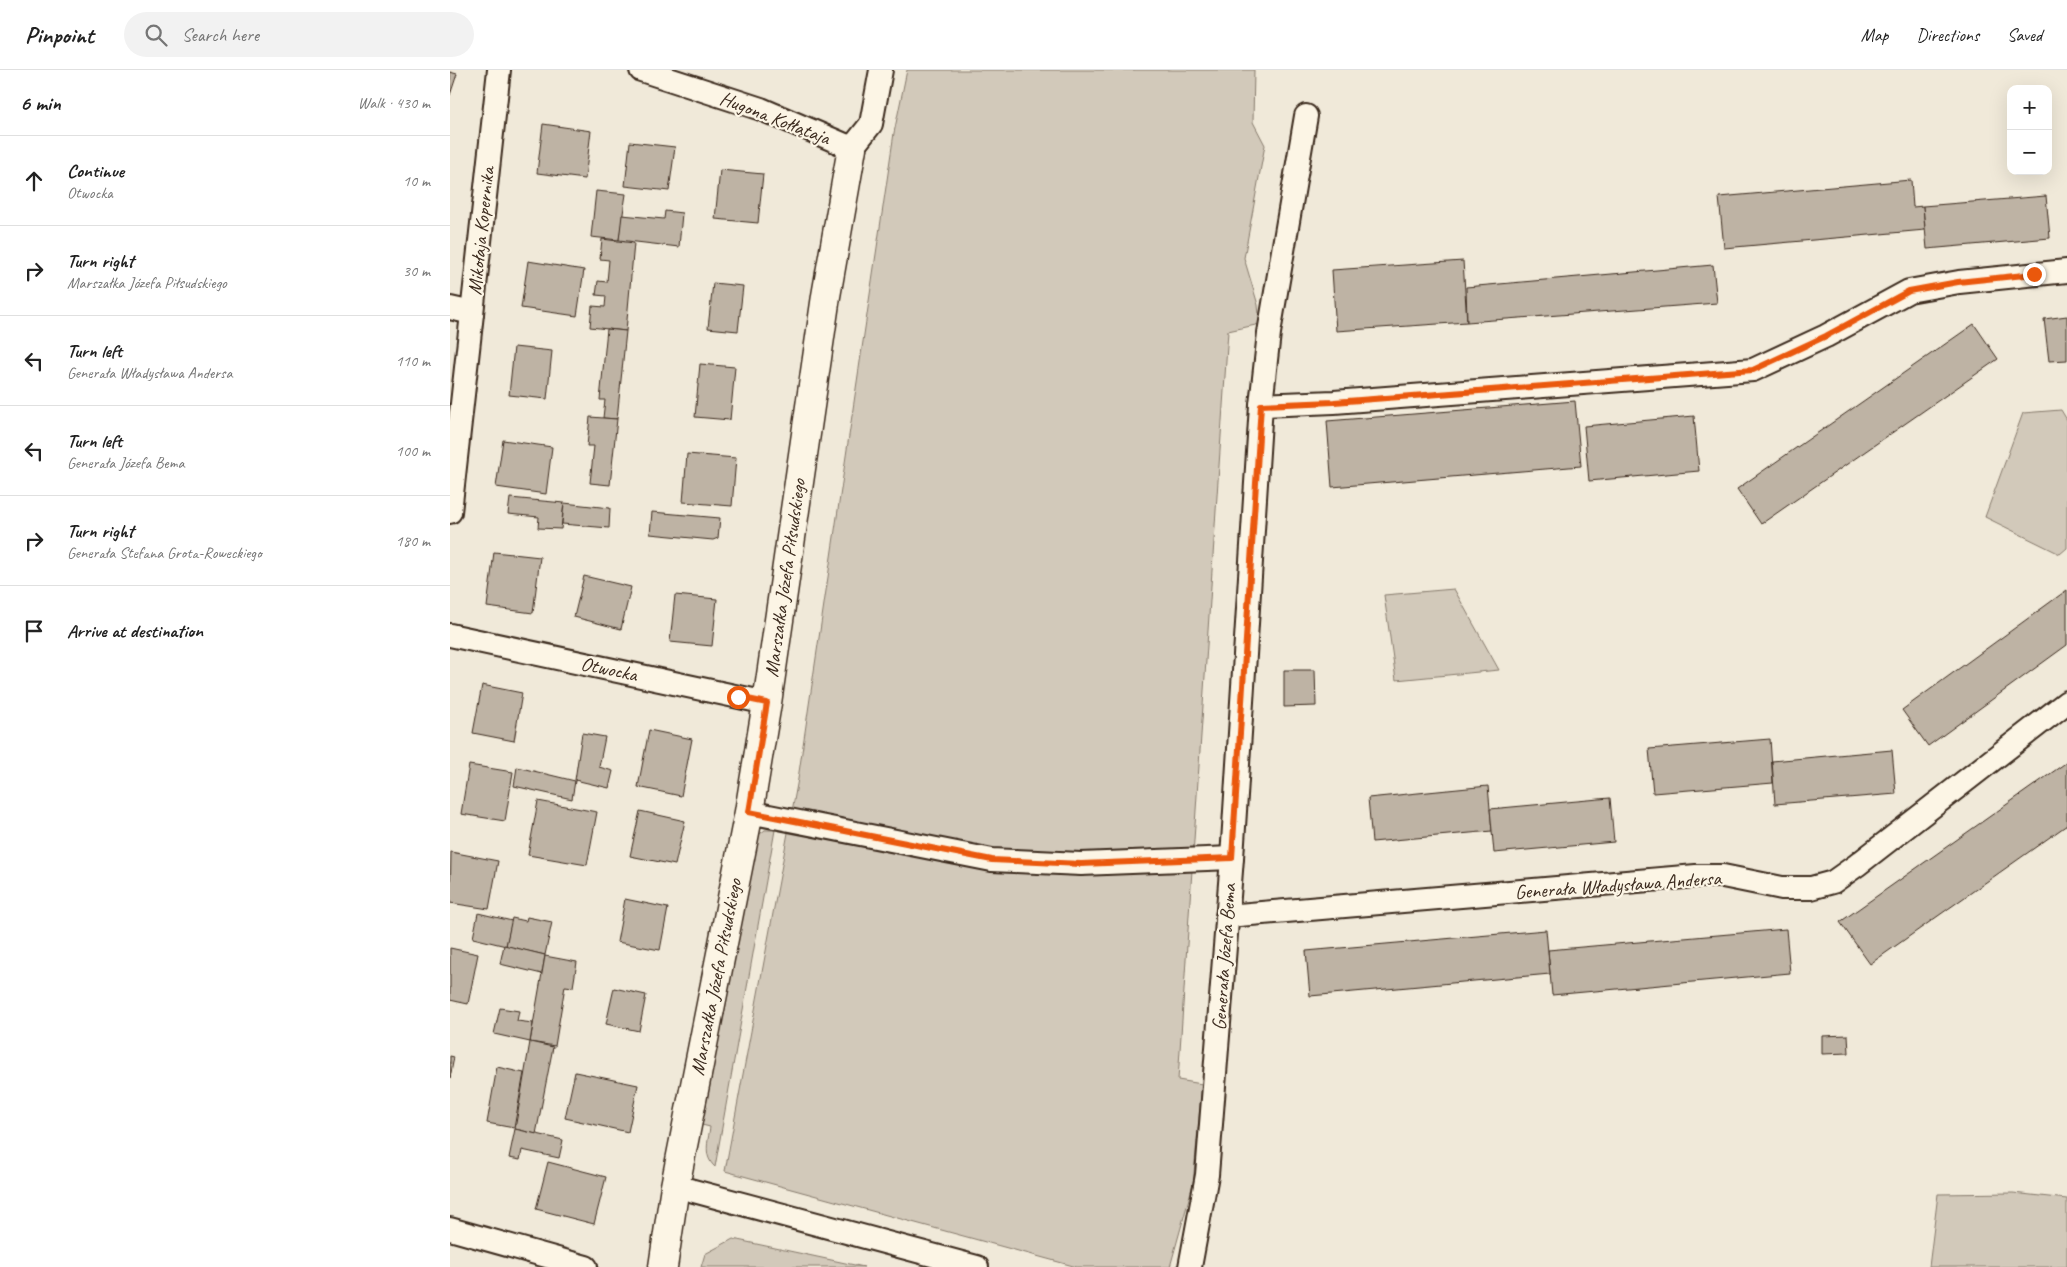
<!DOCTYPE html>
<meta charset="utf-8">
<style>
body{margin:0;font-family:Caveat,sans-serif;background:#f2f2f2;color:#222}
.controls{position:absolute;right:15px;top:15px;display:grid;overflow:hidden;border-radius:10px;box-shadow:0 5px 20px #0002}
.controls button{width:45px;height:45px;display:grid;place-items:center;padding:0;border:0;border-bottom:1px solid #e0e0e0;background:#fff;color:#222;font:25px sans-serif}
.stop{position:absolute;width:15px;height:15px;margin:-11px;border:4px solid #ea580c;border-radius:50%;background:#fff}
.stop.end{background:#ea580c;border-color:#fff;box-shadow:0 1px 5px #0008}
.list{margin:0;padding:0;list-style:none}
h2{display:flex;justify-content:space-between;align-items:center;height:65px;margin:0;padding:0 20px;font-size:21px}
h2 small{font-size:16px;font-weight:400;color:#767676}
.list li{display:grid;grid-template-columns:32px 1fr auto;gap:15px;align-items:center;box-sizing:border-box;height:90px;padding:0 20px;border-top:1px solid #e0e0e0}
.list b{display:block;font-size:19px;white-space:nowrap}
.list p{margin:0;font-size:16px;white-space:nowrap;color:#767676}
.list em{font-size:16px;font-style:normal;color:#767676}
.icon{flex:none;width:28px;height:28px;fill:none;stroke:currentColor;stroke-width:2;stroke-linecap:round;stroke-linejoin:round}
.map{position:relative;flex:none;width:1617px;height:1197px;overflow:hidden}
header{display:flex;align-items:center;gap:30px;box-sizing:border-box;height:70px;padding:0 25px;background:#fff;border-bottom:1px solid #e0e0e0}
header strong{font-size:24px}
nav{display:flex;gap:28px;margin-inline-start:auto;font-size:18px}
.search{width:350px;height:45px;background:#f2f2f2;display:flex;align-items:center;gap:12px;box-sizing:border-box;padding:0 18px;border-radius:28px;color:#767676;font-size:19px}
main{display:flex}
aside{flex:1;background:#fff}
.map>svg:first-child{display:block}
.green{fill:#d2c9ba;stroke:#867a6c}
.building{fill:#beb3a4;stroke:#3b2a1e}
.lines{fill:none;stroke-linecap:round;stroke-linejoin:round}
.street-casing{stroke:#3b2a1e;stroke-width:26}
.secondary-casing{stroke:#3b2a1e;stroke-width:31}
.street{stroke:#fcf5e5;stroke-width:22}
.secondary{stroke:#fcf5e5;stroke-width:28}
.route{stroke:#ea580c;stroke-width:6}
.labels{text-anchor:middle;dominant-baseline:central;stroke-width:4.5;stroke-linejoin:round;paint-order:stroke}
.street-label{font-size:20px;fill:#3b2a1e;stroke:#fcf5e5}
</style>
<header>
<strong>Pinpoint</strong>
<div class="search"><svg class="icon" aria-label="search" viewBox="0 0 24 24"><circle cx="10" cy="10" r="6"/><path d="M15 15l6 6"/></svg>Search here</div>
<nav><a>Map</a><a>Directions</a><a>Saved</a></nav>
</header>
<main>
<aside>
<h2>6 min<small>Walk · 430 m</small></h2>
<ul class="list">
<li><svg class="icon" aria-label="ahead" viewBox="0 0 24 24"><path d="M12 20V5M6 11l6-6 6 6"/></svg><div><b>Continue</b><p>Otwocka</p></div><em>10 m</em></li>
<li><svg class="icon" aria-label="right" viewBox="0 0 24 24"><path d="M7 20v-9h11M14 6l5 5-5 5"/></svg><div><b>Turn right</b><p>Marszałka Józefa Piłsudskiego</p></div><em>30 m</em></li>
<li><svg class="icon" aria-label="left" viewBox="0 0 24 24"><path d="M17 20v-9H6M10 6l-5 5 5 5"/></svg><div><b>Turn left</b><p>Generała Władysława Andersa</p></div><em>110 m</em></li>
<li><svg class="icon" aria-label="left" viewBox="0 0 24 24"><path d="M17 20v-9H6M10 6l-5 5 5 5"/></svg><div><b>Turn left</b><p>Generała Józefa Bema</p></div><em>100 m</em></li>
<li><svg class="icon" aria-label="right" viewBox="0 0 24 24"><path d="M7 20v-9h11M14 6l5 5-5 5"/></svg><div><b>Turn right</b><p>Generała Stefana Grota-Roweckiego</p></div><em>180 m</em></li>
<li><svg class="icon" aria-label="arrive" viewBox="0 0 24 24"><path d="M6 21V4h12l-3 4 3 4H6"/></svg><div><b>Arrive at destination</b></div></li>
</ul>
</aside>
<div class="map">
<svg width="1617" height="1197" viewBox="0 0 1617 1197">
<rect width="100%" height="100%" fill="#f0e9d9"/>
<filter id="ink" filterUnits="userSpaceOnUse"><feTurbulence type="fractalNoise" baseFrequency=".02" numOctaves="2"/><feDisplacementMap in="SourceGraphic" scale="10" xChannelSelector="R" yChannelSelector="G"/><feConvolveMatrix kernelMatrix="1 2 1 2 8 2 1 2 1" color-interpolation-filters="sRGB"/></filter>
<g filter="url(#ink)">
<g class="green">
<path d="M 457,0 L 804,0 L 803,52 L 815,75 L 794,188 L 808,235 L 810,254 L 778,261 L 728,1010 L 752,1014 L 743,1114 L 720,1197 L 627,1197 L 275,1101 L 348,709 L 444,63 Z"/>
<path d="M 1611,340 L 1617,350 L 1617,478 L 1610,484 L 1535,447 L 1573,343 Z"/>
<path d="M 1004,519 L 1049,600 L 946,610 L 934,525 Z"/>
<path d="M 315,760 L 325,760 L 265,1097 C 253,1086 258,1072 260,1057 L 252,1055 L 307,766 Z"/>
<path d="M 1563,1123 L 1617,1129 L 1617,1197 L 1479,1197 L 1488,1124 Z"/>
<path d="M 283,1169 L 414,1197 L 251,1197 L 255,1184 Z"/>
</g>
<g class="building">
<path d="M 0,2 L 7,4 L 0,25 Z"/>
<path d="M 93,54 L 141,61 L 135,109 L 87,103 Z"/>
<path d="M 180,72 L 225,77 L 219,121 L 175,116 Z"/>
<path d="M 270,100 L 313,104 L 308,153 L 265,149 Z"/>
<path d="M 1461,110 L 1463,137 L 1473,136 L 1475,160 L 1274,178 L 1269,127 Z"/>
<path d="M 146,121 L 176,124 L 169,170 L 141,167 Z"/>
<path d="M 1596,126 L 1600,168 L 1477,179 L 1473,136 Z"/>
<path d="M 215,141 L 232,143 L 229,177 L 169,170 L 172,145 L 214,149 Z"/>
<path d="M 152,169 L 184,173 L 176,261 L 140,257 L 142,236 L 155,237 L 156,226 L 146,225 L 148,211 L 157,212 L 159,190 L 150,189 Z"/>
<path d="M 78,191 L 134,200 L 127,246 L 71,238 Z"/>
<path d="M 1013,191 L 1017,252 L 886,261 L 882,200 Z"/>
<path d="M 1263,195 L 1267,233 L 1017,252 L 1016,217 Z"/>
<path d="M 263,213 L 293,216 L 288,261 L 258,258 Z"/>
<path d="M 1617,246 L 1617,290 L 1599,291 L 1594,249 Z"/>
<path d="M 1524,254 L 1548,289 L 1311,454 L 1287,419 Z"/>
<path d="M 157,259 L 176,261 L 167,349 L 153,348 L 155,330 L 150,330 Z"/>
<path d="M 64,277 L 102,281 L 97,329 L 59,325 Z"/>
<path d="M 250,294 L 285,297 L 280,350 L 245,347 Z"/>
<path d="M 1125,331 L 1131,396 L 882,417 L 877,351 Z"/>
<path d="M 1244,346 L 1249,401 L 1139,411 L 1134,356 Z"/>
<path d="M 140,347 L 167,349 L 160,415 L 140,413 L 144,376 L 137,376 Z"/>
<path d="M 53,370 L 102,377 L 96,424 L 46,417 Z"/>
<path d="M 237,384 L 286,388 L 282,436 L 233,432 Z"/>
<path d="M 60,428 L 114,433 L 111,459 L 88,458 L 89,447 L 58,444 Z"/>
<path d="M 114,433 L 160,438 L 159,458 L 112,454 Z"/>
<path d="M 202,442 L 270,448 L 268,468 L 263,470 L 200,464 Z"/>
<path d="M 44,482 L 90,487 L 83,543 L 37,537 Z"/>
<path d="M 134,506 L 181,517 L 171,559 L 124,547 Z"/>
<path d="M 1617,520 L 1617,575 L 1478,676 L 1452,640 Z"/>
<path d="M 225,525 L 267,529 L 262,576 L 220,572 Z"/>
<path d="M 834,600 L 865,600 L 866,636 L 834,637 Z"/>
<path d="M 32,615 L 72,623 L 64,671 L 23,663 Z"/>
<path d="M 199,660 L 242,669 L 231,726 L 188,717 Z"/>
<path d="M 132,663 L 155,667 L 149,697 L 163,701 L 159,718 L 125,710 Z"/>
<path d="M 1320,669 L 1323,713 L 1203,723 L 1199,679 Z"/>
<path d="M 1442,680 L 1446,724 L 1325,734 L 1322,691 Z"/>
<path d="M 1617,692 L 1617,755 L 1420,894 L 1390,852 Z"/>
<path d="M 19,695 L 63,702 L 55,751 L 11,744 Z"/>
<path d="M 67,697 L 125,711 L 122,729 L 64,716 Z"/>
<path d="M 1038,716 L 1042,761 L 922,772 L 918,728 Z"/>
<path d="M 1160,728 L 1164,772 L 1044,783 L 1040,739 Z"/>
<path d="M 88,731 L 147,742 L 137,795 L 78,785 Z"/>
<path d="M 190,741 L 235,751 L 225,795 L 180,786 Z"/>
<path d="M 1,782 L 48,791 L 39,839 L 0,833 Z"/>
<path d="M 175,829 L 218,838 L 210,880 L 167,872 Z"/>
<path d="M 28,843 L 62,851 L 56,876 L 23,868 Z"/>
<path d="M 77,847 L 102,852 L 95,885 L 56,876 L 62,848 L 76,851 Z"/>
<path d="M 1336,859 L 1340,903 L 1102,925 L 1098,880 Z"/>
<path d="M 1096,860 L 1100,904 L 860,926 L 856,881 Z"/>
<path d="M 54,875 L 95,885 L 92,904 L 50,894 Z"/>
<path d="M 0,878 L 28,884 L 18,934 L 0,930 Z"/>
<path d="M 95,886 L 127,892 L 123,917 L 115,916 L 105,976 L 80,972 Z"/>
<path d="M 164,918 L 196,925 L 189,961 L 156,954 Z"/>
<path d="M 50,938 L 69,941 L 67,951 L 83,953 L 80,972 L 44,964 Z"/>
<path d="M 1398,965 L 1399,983 L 1372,984 L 1372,966 Z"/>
<path d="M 80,972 L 103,977 L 86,1064 L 65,1059 Z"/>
<path d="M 0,986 L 4,987 L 0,1008 Z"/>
<path d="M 47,997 L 74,1003 L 64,1058 L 37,1053 Z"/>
<path d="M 125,1002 L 188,1015 L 178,1062 L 115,1048 Z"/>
<path d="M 65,1059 L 113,1070 L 109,1088 L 72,1080 L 70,1090 L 59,1088 Z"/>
<path d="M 98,1092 L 156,1107 L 144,1154 L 86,1139 Z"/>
</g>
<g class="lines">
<g class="street-casing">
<g id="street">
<path d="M 191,0 L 311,39 L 402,78 L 421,54 L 431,0"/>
<path d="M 0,238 L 22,243"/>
<path d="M 811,335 L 884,332 L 1303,300 L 1376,266 L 1459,221 L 1509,212 L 1617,201"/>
<path d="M 0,442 L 49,0"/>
<path d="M 0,565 L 317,633"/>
<path d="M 299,742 L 542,790 L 631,794 L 782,788"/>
<path d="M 777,846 L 1246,806 L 1273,806 L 1332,818 L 1361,818 L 1383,812 L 1407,795 L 1617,632"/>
<path d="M 225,1116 L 527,1197"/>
<path d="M 0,1159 L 136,1197"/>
<path d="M 740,1197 L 757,1105 L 782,788 L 811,335 L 819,263 L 856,46"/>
</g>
</g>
<g class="secondary-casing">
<path id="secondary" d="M 213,1197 L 225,1116 L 299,742 L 317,633 L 376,226 L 402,78"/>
</g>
<use href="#street" class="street"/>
<use href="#secondary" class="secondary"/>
</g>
</g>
<g class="lines" filter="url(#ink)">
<path class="route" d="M 288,627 L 317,633 L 299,742 L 542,790 L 631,794 L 782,788 L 811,335 L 884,332 L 1303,300 L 1376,266 L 1459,221 L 1508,212 L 1584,204"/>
</g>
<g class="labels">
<g class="street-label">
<text transform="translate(325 48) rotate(21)">Hugona Kołłątaja</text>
<text transform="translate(31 161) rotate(-84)">Mikołaja Kopernika</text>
<text transform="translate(335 508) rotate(-82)">Marszałka Józefa Piłsudskiego</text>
<text transform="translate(159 599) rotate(12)">Otwocka</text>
<text transform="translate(1168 815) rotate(-4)">Generała Władysława Andersa</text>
<text transform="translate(774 887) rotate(-86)">Generała Józefa Bema</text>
<text transform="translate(266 907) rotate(-79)">Marszałka Józefa Piłsudskiego</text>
</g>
</g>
</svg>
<div class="controls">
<button>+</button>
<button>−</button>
</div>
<div class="stop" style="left:288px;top:627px"></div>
<div class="stop end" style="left:1584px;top:204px"></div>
</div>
</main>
